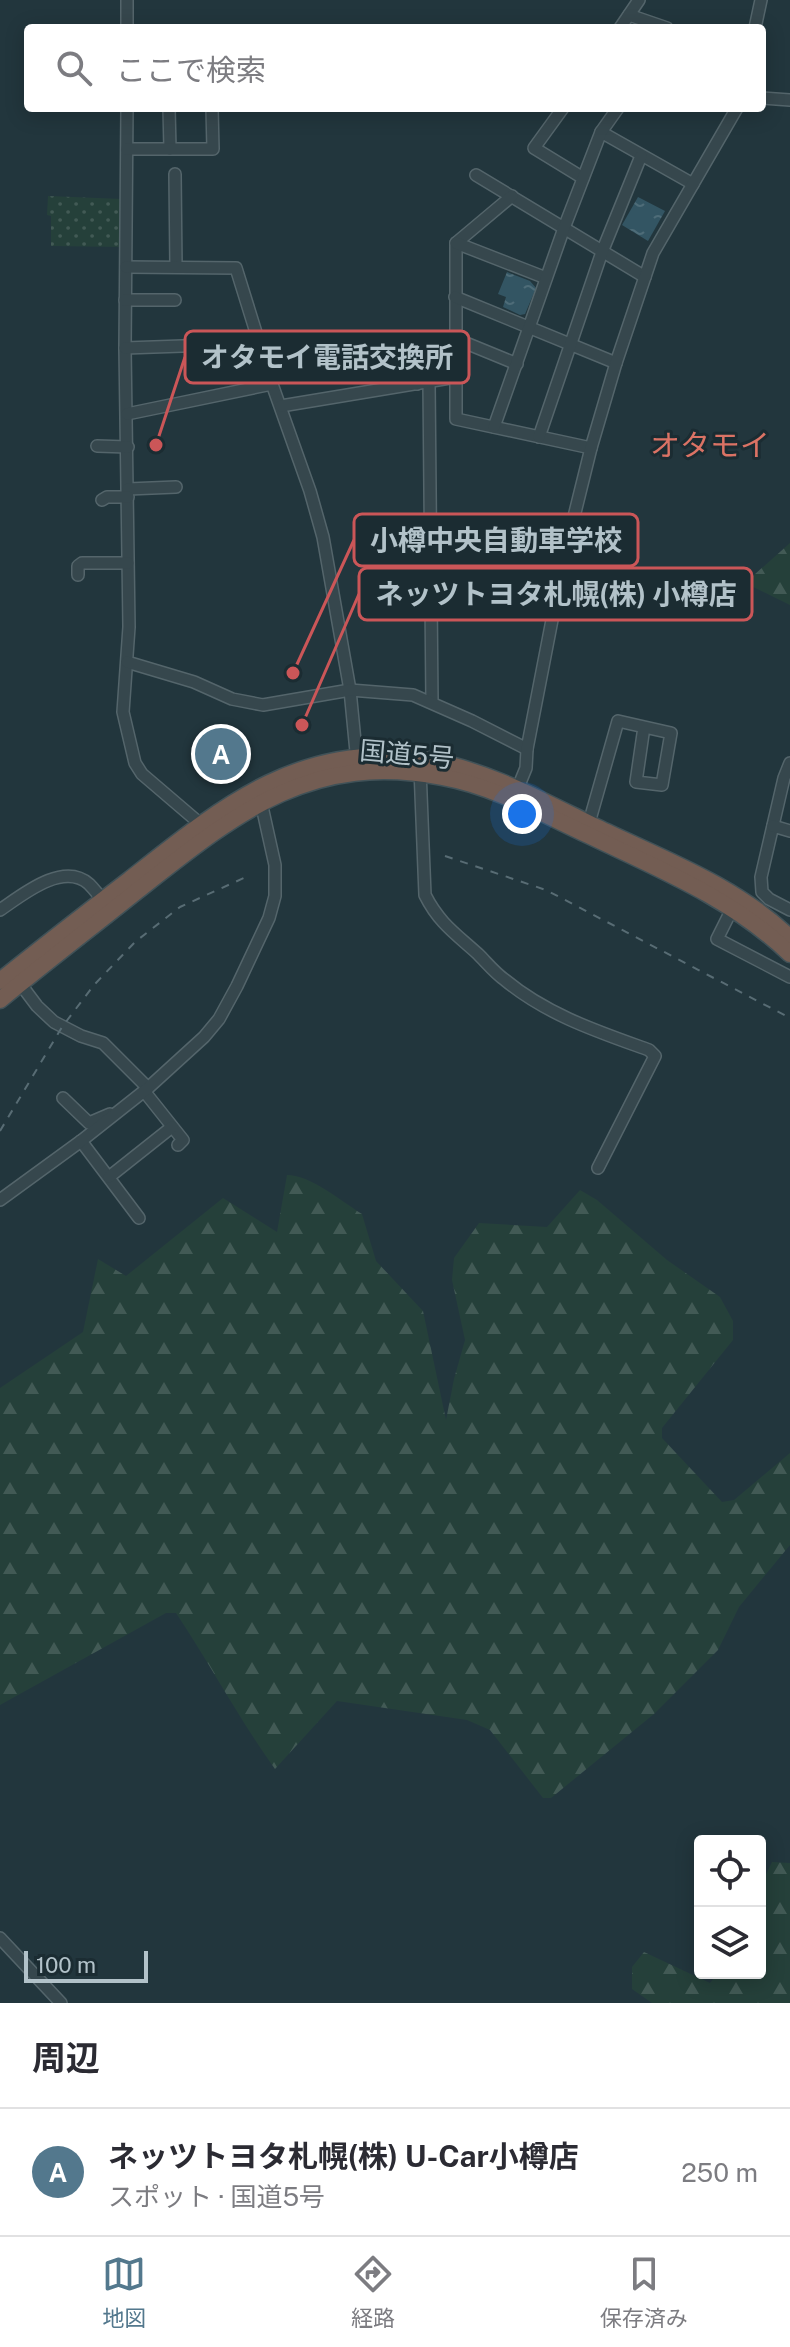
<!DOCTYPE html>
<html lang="ja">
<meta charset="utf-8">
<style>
body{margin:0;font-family:"Public Sans","Noto Sans JP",sans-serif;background:#f7f7f7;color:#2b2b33}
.controls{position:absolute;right:24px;bottom:24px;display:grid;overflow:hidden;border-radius:8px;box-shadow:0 4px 20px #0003}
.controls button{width:72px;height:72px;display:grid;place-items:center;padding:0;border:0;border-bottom:2px solid #e1e1e2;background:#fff;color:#2b2b33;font:40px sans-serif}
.scale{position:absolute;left:24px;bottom:20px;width:124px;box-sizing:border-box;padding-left:8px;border:4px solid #b2c2c9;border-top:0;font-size:22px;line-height:28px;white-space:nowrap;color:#b2c2c9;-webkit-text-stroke:6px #1b2c32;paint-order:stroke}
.you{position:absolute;left:522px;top:814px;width:28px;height:28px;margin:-20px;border:6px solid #fff;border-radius:50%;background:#1a73e8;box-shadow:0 0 0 12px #1a73e833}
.badge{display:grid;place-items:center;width:52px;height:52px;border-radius:50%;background:#53788d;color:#fff;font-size:26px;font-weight:700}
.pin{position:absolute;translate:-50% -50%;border:4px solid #fff;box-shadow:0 2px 8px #0006}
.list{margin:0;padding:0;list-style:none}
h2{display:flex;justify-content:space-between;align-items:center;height:104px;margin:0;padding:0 32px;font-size:34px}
h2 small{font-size:26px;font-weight:400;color:#7c7c81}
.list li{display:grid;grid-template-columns:52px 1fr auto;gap:24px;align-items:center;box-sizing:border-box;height:128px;padding:0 32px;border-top:2px solid #e1e1e2}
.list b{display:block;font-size:30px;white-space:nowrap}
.list p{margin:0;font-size:26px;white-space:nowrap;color:#7c7c81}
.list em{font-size:26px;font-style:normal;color:#7c7c81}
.icon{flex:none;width:44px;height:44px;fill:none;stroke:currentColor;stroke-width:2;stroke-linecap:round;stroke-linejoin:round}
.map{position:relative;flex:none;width:790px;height:2003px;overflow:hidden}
.search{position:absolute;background:#fff;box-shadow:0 4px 20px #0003;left:24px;right:24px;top:24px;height:88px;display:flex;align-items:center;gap:20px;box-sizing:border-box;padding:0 28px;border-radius:8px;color:#7c7c81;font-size:30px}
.sheet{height:232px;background:#fff}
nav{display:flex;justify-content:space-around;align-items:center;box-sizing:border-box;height:112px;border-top:2px solid #e1e1e2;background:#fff;font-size:22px;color:#7c7c81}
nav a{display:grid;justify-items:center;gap:4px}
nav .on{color:#53788d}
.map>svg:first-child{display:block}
.forest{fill:url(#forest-firs)}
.park{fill:url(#park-dots)}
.water{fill:url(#water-ripples)}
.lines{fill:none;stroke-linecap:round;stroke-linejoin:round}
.minor-casing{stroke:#54656b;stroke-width:14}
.highway-casing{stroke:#415258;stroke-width:19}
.minor{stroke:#36474d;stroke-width:11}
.highway{stroke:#735d53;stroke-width:16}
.rail{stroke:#586c74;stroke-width:2;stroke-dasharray:8 8;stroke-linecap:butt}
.labels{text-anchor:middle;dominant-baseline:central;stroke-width:6;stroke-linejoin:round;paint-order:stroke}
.street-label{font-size:26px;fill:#b2c2c9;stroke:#1b2c32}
.quarter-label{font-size:30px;fill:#db7365;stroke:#1b2c32}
.leader{fill:none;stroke:#cb5658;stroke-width:3}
.callout-dot{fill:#cb5658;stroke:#1b2c32;stroke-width:3}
.callout{fill:#1b2c32;stroke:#cb5658;stroke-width:3}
.callout-label{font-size:28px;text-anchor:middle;font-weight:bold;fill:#b2c2c9}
</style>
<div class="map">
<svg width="790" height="2003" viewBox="0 0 790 2003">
<defs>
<pattern id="forest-firs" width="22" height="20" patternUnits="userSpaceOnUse" patternTransform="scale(2)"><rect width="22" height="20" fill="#25403a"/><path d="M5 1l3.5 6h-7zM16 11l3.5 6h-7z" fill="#425a55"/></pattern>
<pattern id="park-dots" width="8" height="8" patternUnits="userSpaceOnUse" patternTransform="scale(2)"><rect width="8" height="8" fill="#25403a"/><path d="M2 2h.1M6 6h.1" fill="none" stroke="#425a55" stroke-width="1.8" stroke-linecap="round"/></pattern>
<pattern id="water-ripples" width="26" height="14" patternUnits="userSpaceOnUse" patternTransform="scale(2)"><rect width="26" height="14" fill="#335563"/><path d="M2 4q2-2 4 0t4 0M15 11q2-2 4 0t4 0" fill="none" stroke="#4e6c78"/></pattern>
</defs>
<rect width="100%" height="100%" fill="#22363d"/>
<g class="forest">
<path d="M 790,543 L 790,605 L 745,583 Z"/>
<path d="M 287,1175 C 311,1175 341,1201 362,1214 L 376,1261 L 423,1311 L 446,1420 L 454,1379 L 465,1340 L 452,1280 L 454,1258 L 479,1223 L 547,1227 L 580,1190 L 597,1200 L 667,1260 L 720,1297 L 733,1321 L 733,1340 L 662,1428 L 662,1438 L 722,1502 L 734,1500 L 790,1453 L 790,1545 L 739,1607 L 718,1650 L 654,1714 L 551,1798 L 543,1798 L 490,1730 L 467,1720 L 337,1701 L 275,1769 C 239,1719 210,1664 176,1613 L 166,1613 L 0,1705 L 0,1388 L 83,1332 L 98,1259 L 126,1276 L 223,1198 L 277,1232 Z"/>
<path d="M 772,1862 L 790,1863 L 790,2003 L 652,2003 L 632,1989 L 632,1967 L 644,1952 L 710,1983 L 718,1973 L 760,1973 L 760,1887 Z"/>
</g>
<path class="park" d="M 48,196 L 122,199 L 123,247 L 51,246 L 51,216 L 47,215 Z"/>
<g class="water">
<path d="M 638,197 L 665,211 L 648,241 L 622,225 Z"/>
<path d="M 507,272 L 530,281 L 536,288 L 525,314 L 520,315 L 503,307 L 506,297 L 498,294 Z"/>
</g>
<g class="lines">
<g class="minor-casing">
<g id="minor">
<path d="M 629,15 L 667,28"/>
<path d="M 127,28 L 127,0"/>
<path d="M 620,28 L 639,0"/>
<path d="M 755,28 L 761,0"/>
<path d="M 762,98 L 790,100"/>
<path d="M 127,108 L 125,348 L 129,627 L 123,712 L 135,763 L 142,774 L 204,827"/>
<path d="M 169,108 L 170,149"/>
<path d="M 563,108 L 534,148 L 583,178"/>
<path d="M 601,132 L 693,184"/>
<path d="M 127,149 L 213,149 L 212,108"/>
<path d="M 175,174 L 176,267"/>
<path d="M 476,175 L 645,277"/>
<path d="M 512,196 L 456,243 L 456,419 L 591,448"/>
<path d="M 456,243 L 546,278"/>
<path d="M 126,267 L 236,268 L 272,384 L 310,491 L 323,537 L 350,690 L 357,762"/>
<path d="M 455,297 L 616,363"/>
<path d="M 125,300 L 175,300"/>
<path d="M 456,339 L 517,364"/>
<path d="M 409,342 L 417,384"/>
<path d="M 125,348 L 240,344 L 259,340"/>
<path d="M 429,382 L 432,702"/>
<path d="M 281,406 L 456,377"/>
<path d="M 127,414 L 272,384"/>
<path d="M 494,427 L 564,228 L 601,132 L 618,108"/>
<path d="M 539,437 L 602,252 L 641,156"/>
<path d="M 97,446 L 128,447"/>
<path d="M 128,489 L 176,487"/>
<path d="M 102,500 L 107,497 L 128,497"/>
<path d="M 78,575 L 78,566 L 82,563 L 128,563"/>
<path d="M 127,662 L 194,682 L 232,699 L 263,705 L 350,690 L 413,695 L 472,721 L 527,749"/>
<path d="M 790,763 L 784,778 L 761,877 L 762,892 L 769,899 L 790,910"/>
<path d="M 420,769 L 425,895 C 439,923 456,934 478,954 C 487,963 495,973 505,980 C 547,1015 599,1032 649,1050 L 655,1056 L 598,1168"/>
<path d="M 515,795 L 526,768 L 527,749 L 565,553 L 591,448 L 616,363 L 653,253 L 737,108"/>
<path d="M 773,826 L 790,831"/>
<path d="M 587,830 L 618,721 L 671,733 L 662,785 L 636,782 L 644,727"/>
<path d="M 734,905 L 717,939 L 790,977"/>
<path d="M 0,910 C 22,895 63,861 89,884 C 95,890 101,898 106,905"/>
<path d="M 16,978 L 37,1006 L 54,1022 L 81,1036 L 103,1043 L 148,1088"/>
<path d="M 144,1091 L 183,1140 L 178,1145"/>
<path d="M 63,1098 L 89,1123 L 110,1114"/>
<path d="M 81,1141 L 139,1218"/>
<path d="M 109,1177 L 172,1127"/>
<path d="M 0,1200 L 81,1141 L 148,1088 L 204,1037 L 219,1019 L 237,986 L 269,918 L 275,896 L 275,865 L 261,802"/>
<path d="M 0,1938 L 61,2003"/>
</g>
</g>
<g class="highway-casing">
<g id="highway">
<path d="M 0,981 C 42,947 86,913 129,880 C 219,809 299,741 421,759 C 483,768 541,800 596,827 C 663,859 737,886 790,938"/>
<path d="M 0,1000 C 45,963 92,927 137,891 C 235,814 310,751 442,777 C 493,786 541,813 588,835 C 659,869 733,899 790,954"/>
</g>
</g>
<use href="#minor" class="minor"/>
<use href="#highway" class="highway"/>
<g class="rail">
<path d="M 445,856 L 546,890 L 790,1018"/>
<path d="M 0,1131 L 62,1027 L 94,985 L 135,942 L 180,907 L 246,877"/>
</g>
</g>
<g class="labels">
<g class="street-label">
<text transform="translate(407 754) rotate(5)">国道5号</text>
</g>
<g class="quarter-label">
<text x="710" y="445">オタモイ</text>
</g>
</g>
<path class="leader" d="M156 445L185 357M293 673L354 540M302 725L359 594"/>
<g class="callout-dot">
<circle cx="156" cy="445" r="8"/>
<circle cx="293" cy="673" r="8"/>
<circle cx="302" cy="725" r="8"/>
</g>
<g class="callout">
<rect x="185" y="331" width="284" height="52" rx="8"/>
<rect x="354" y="514" width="284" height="52" rx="8"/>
<rect x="359" y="568" width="393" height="52" rx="8"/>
</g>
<g class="callout-label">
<text x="327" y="367">オタモイ電話交換所</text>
<text x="496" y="550">小樽中央自動車学校</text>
<text x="556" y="604">ネッツトヨタ札幌(株) 小樽店</text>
</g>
</svg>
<div class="controls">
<button><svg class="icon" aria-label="locate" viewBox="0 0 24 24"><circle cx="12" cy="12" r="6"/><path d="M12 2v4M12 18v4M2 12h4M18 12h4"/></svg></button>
<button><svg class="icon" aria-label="layers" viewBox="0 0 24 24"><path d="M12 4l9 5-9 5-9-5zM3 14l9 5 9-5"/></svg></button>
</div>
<div class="scale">100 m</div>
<div class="you"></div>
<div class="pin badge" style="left:221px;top:754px">A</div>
<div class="search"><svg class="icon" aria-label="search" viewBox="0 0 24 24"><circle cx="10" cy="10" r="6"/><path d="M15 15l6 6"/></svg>ここで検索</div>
</div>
<section class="sheet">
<h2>周辺<small></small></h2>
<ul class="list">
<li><span class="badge">A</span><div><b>ネッツトヨタ札幌(株) U-Car小樽店</b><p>スポット · 国道5号</p></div><em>250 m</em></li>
</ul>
</section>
<nav>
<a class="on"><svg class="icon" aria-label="map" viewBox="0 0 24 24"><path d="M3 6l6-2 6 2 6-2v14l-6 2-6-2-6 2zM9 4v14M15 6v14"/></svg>地図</a>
<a><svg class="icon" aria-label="directions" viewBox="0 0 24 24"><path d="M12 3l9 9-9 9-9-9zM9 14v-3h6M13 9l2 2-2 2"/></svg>経路</a>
<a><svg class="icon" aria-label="saved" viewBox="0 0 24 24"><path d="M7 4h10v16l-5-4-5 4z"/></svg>保存済み</a>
</nav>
